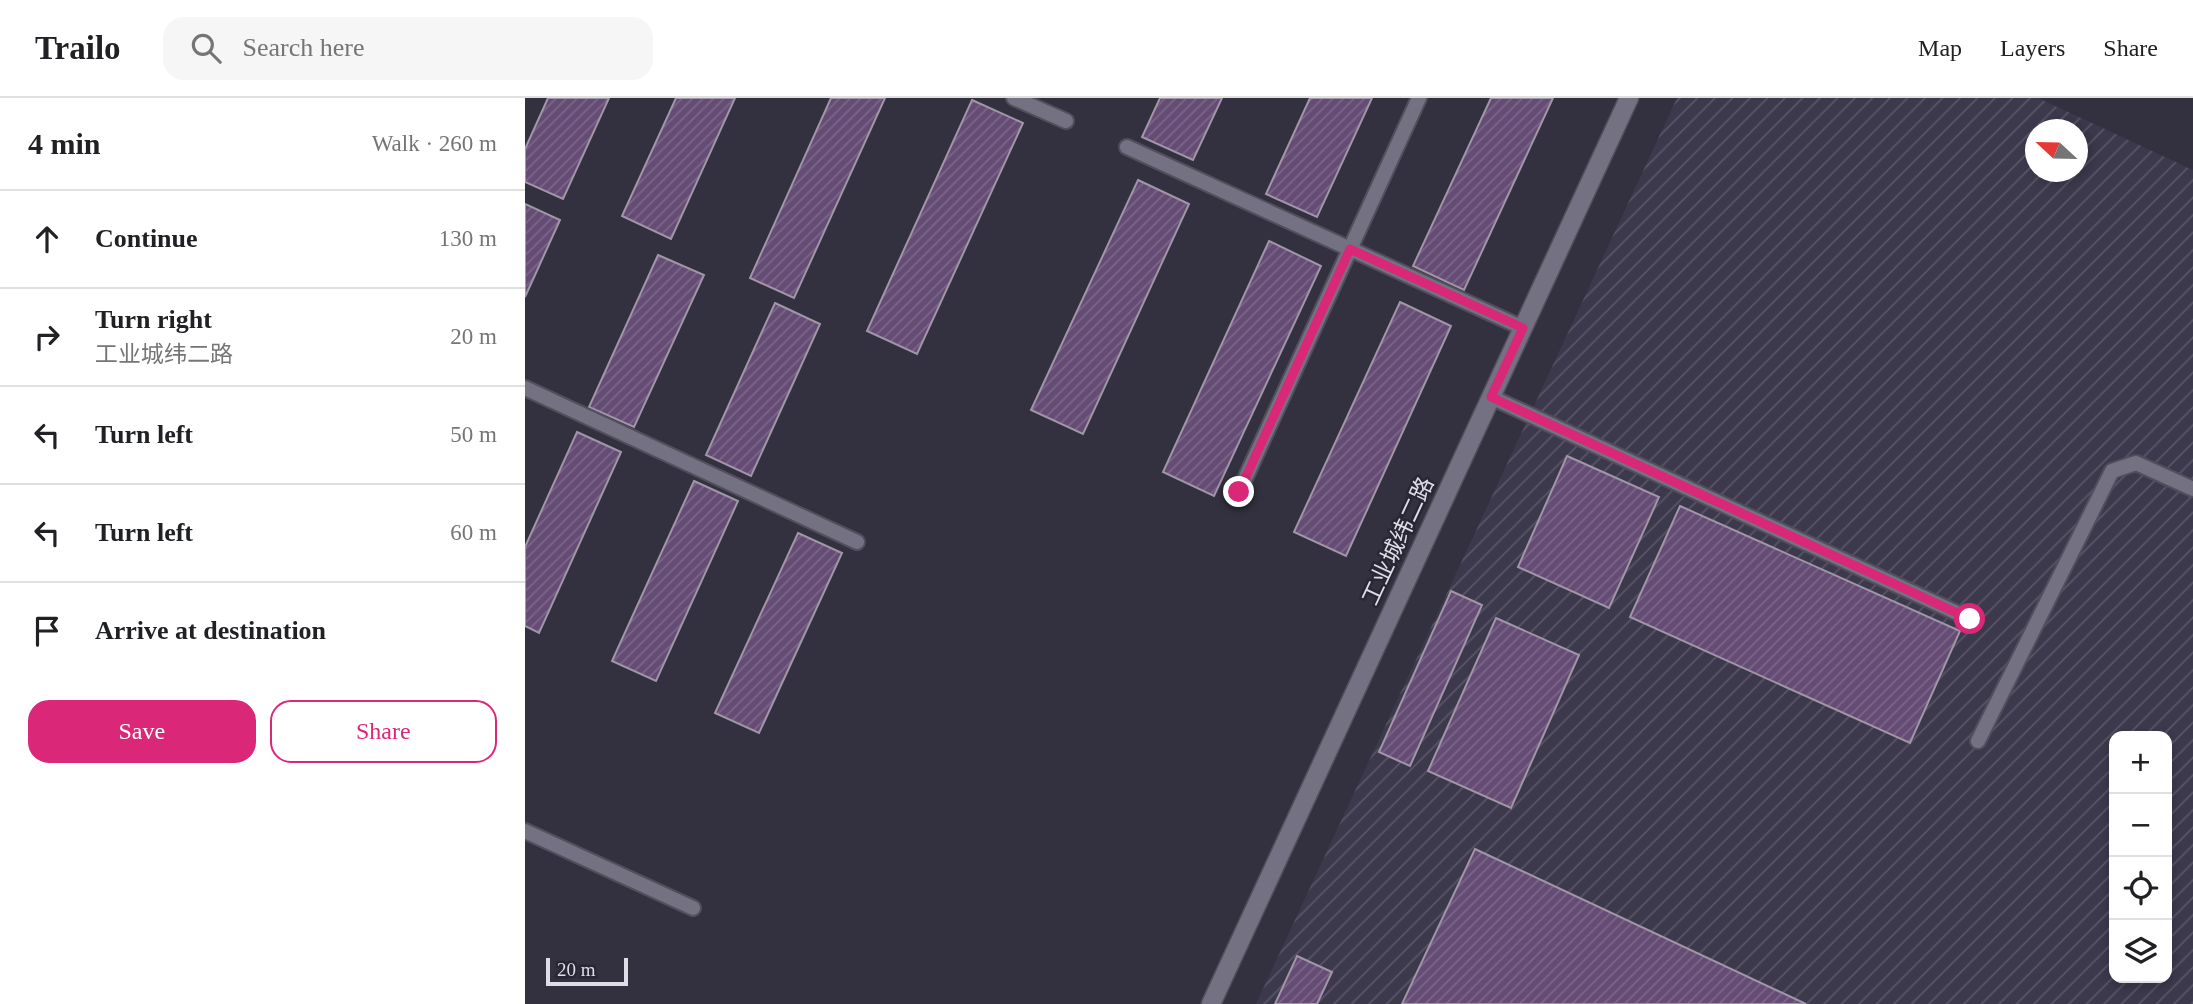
<!DOCTYPE html>
<meta charset="utf-8">
<style>
body{margin:0;font-family:"Times New Roman","Noto Sans SC",serif;background:#f6f6f6;color:#202124}
.controls{position:absolute;right:21px;bottom:21px;display:grid;overflow:hidden;border-radius:14px;box-shadow:0 4px 10px #0003}
.controls button{width:63px;height:63px;display:grid;place-items:center;padding:0;border:0;border-bottom:2px solid #e0e0e0;background:#fff;color:#202124;font:35px sans-serif}
.compass{position:absolute;left:1500px;top:21px;width:63px;height:63px;border-radius:50%;background:#fff;box-shadow:0 4px 10px #0003;rotate:292deg}
.scale{position:absolute;left:21px;bottom:18px;width:82px;box-sizing:border-box;padding-left:7px;border:4px solid #dfdde7;border-top:0;font-size:19px;line-height:24px;white-space:nowrap;color:#dfdde7;-webkit-text-stroke:5px #292735;paint-order:stroke}
.stop{position:absolute;width:21px;height:21px;margin:-16px;border:5px solid #db2777;border-radius:50%;background:#fff}
.stop.end{background:#db2777;border-color:#fff;box-shadow:0 2px 7px #0008}
.list{margin:0;padding:0;list-style:none}
h2{display:flex;justify-content:space-between;align-items:center;height:91px;margin:0;padding:0 28px;font-size:30px}
h2 small{font-size:23px;font-weight:400;color:#757577}
.list li{display:grid;grid-template-columns:46px 1fr auto;gap:21px;align-items:center;box-sizing:border-box;height:98px;padding:0 28px;border-top:2px solid #e0e0e0}
.list b{display:block;font-size:26px;white-space:nowrap}
.list p{margin:0;font-size:23px;white-space:nowrap;color:#757577}
.list em{font-size:23px;font-style:normal;color:#757577}
.actions{display:flex;gap:14px;padding:21px 28px}
.actions a{flex:1;padding:16px 0;border:2px solid #db2777;border-radius:21px;text-align:center;font-size:24px;color:#db2777}
.actions .main{background:#db2777;color:#fff}
.icon{flex:none;width:38px;height:38px;fill:none;stroke:currentColor;stroke-width:2;stroke-linecap:round;stroke-linejoin:round}
.map{position:relative;flex:none;width:1668px;height:906px;overflow:hidden}
header{display:flex;align-items:center;gap:42px;box-sizing:border-box;height:98px;padding:0 35px;background:#fff;border-bottom:2px solid #e0e0e0}
header strong{font-size:33px}
nav{display:flex;gap:38px;margin-inline-start:auto;font-size:24px}
.search{width:490px;height:63px;background:#f6f6f6;display:flex;align-items:center;gap:18px;box-sizing:border-box;padding:0 24px;border-radius:21px;color:#757577;font-size:26px}
main{display:flex}
aside{flex:1;background:#fff}
.map>svg:first-child{display:block}
.industrial{fill:url(#industrial-furrows);fill-rule:evenodd}
.building{fill:url(#building-hatch);stroke:#a096a7;stroke-width:2}
.lines{fill:none;stroke-linecap:round;stroke-linejoin:round}
.service-casing{stroke:#524f5c;stroke-width:18}
.tertiary-casing{stroke:#524f5c;stroke-width:21}
.service{stroke:#747182;stroke-width:14}
.tertiary{stroke:#747182;stroke-width:18}
.route{stroke:#db2777;stroke-width:9}
.labels{text-anchor:middle;dominant-baseline:central;stroke-width:5;stroke-linejoin:round;paint-order:stroke}
.street-label{font-size:23px;fill:#dfdde7;stroke:#292735}
</style>
<header>
<strong>Trailo</strong>
<div class="search"><svg class="icon" aria-label="search" viewBox="0 0 24 24"><circle cx="10" cy="10" r="6"/><path d="M15 15l6 6"/></svg>Search here</div>
<nav><a>Map</a><a>Layers</a><a>Share</a></nav>
</header>
<main>
<aside>
<h2>4 min<small>Walk · 260 m</small></h2>
<ul class="list">
<li><svg class="icon" aria-label="ahead" viewBox="0 0 24 24"><path d="M12 20V5M6 11l6-6 6 6"/></svg><div><b>Continue</b></div><em>130 m</em></li>
<li><svg class="icon" aria-label="right" viewBox="0 0 24 24"><path d="M7 20v-9h11M14 6l5 5-5 5"/></svg><div><b>Turn right</b><p>工业城纬二路</p></div><em>20 m</em></li>
<li><svg class="icon" aria-label="left" viewBox="0 0 24 24"><path d="M17 20v-9H6M10 6l-5 5 5 5"/></svg><div><b>Turn left</b></div><em>50 m</em></li>
<li><svg class="icon" aria-label="left" viewBox="0 0 24 24"><path d="M17 20v-9H6M10 6l-5 5 5 5"/></svg><div><b>Turn left</b></div><em>60 m</em></li>
<li><svg class="icon" aria-label="arrive" viewBox="0 0 24 24"><path d="M6 21V4h12l-3 4 3 4H6"/></svg><div><b>Arrive at destination</b></div></li>
</ul>
<div class="actions"><a class="main">Save</a><a>Share</a></div>
</aside>
<div class="map">
<svg width="1668" height="906" viewBox="0 0 1668 906">
<defs>
<pattern id="industrial-furrows" width="10" height="10" patternUnits="userSpaceOnUse" patternTransform="scale(1.75)"><rect width="10" height="10" fill="#3d394d"/><path d="M-1 1l2-2M0 10L10 0M9 11l2-2" fill="none" stroke="#595567"/></pattern>
<pattern id="building-hatch" width="6" height="6" patternUnits="userSpaceOnUse" patternTransform="scale(1.75)"><rect width="6" height="6" fill="#654c74"/><path d="M-1 1l2-2M0 6l6-6M5 7l2-2" fill="none" stroke="#7b6588"/></pattern>
</defs>
<rect width="100%" height="100%" fill="#33313f"/>
<path class="industrial" d="M 1152,0 L 1513,0 L 1668,72 L 1668,906 L 731,906 ZM 1510,32 L 1552,32 L 1552,74 L 1510,74 ZM 1589,638 L 1642,638 L 1642,880 L 1589,880 Z"/>
<g class="building">
<path d="M 23,0 L 84,0 L 38,101 L 0,84 L 0,51 Z"/>
<path d="M 151,0 L 210,0 L 146,141 L 97,118 Z"/>
<path d="M 306,0 L 360,0 L 269,200 L 225,180 Z"/>
<path d="M 635,0 L 697,0 L 668,62 L 617,39 Z"/>
<path d="M 785,0 L 847,0 L 792,119 L 741,96 Z"/>
<path d="M 966,0 L 1028,0 L 939,192 L 888,168 Z"/>
<path d="M 447,2 L 498,25 L 392,256 L 342,233 Z"/>
<path d="M 613,82 L 664,106 L 558,336 L 506,312 Z"/>
<path d="M 0,106 L 35,122 L 0,199 Z"/>
<path d="M 744,143 L 796,168 L 689,398 L 638,374 Z"/>
<path d="M 133,157 L 179,177 L 109,329 L 64,309 Z"/>
<path d="M 875,204 L 926,228 L 821,458 L 769,434 Z"/>
<path d="M 250,205 L 295,226 L 226,378 L 181,357 Z"/>
<path d="M 52,334 L 96,354 L 14,535 L 0,528 L 0,449 Z"/>
<path d="M 1042,358 L 1134,399 L 1084,510 L 993,469 Z"/>
<path d="M 169,383 L 213,403 L 131,583 L 87,563 Z"/>
<path d="M 1155,408 L 1435,533 L 1385,645 L 1105,519 Z"/>
<path d="M 273,435 L 317,455 L 234,635 L 190,615 Z"/>
<path d="M 926,493 L 957,507 L 885,668 L 854,654 Z"/>
<path d="M 971,520 L 1054,557 L 986,710 L 903,673 Z"/>
<path d="M 950,751 L 1281,906 L 877,906 Z"/>
<path d="M 772,858 L 807,874 L 792,906 L 750,906 Z"/>
</g>
<g class="lines">
<g class="service-casing">
<g id="service">
<path d="M 489,0 L 541,23"/>
<path d="M 602,49 L 998,230"/>
<path d="M 0,290 L 332,444"/>
<path d="M 966,299 L 1445,521"/>
<path d="M 714,394 L 894,0"/>
<path d="M 1453,643 L 1587,373 L 1611,365 L 1668,391"/>
<path d="M 0,733 L 168,810"/>
</g>
</g>
<g class="tertiary-casing">
<path id="tertiary" d="M 686,906 L 1104,0"/>
</g>
<use href="#service" class="service"/>
<use href="#tertiary" class="tertiary"/>
</g>
<g class="lines">
<path class="route" d="M 714,394 L 825,151 L 998,230 L 966,299 L 1445,521"/>
</g>
<g class="labels">
<g class="street-label">
<text transform="translate(873 443) rotate(-65)">工业城纬二路</text>
</g>
</g>
</svg>
<div class="controls">
<button>+</button>
<button>−</button>
<button><svg class="icon" aria-label="locate" viewBox="0 0 24 24"><circle cx="12" cy="12" r="6"/><path d="M12 2v4M12 18v4M2 12h4M18 12h4"/></svg></button>
<button><svg class="icon" aria-label="layers" viewBox="0 0 24 24"><path d="M12 4l9 5-9 5-9-5zM3 14l9 5 9-5"/></svg></button>
</div>
<svg class="compass" viewBox="-18 -18 36 36"><path d="M0-13l5 13h-10z" fill="#e53935"/><path d="M0 13l5-13h-10z" fill="#757577"/></svg>
<div class="scale">20 m</div>
<div class="stop" style="left:1445px;top:521px"></div>
<div class="stop end" style="left:714px;top:394px"></div>
</div>
</main>
